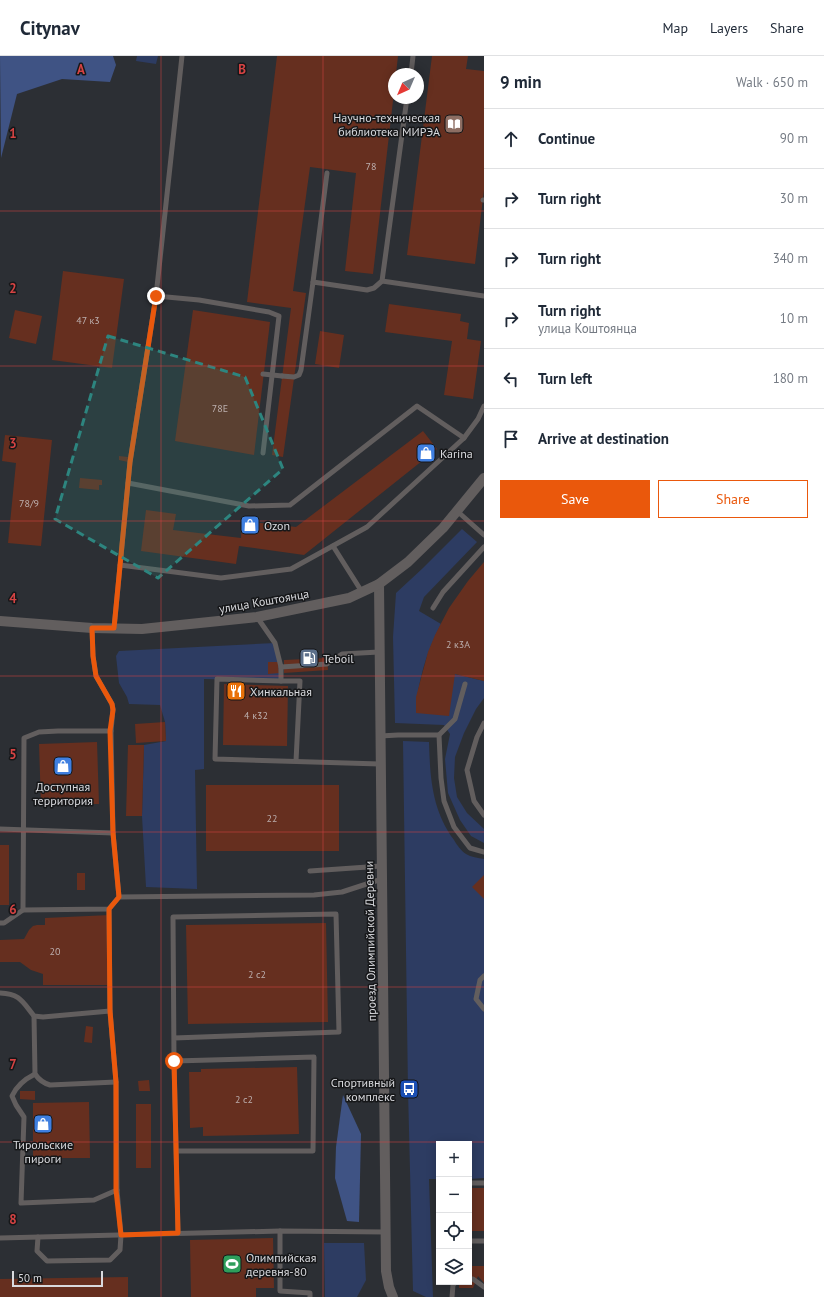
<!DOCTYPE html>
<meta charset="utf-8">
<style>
body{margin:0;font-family:"PT Sans",sans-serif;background:#f6f6f7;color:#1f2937}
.controls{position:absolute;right:12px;bottom:12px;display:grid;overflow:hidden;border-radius:0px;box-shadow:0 2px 10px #0003}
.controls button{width:36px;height:36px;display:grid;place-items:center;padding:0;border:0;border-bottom:1px solid #e0e1e3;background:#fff;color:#1f2937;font:20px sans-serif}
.compass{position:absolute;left:388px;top:12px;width:36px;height:36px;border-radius:50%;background:#fff;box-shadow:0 2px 10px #0003;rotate:224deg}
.scale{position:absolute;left:12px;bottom:10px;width:91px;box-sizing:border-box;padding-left:4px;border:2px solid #d9dade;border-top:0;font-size:11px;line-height:14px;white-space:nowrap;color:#d9dade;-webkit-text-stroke:3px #161719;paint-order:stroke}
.stop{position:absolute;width:12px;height:12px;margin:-9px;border:3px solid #ea580c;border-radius:50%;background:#fff}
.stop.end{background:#ea580c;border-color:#fff;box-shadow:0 1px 4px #0008}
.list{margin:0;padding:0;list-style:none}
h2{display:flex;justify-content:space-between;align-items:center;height:52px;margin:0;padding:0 16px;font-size:17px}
h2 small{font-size:13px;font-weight:400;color:#747a83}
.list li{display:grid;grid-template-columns:26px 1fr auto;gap:12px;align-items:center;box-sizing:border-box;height:60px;padding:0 16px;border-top:1px solid #e0e1e3}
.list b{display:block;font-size:15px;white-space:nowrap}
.list p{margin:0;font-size:13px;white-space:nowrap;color:#747a83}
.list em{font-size:13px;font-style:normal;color:#747a83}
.actions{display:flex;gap:8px;padding:12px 16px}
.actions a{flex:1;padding:9px 0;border:1px solid #ea580c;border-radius:0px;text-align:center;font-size:14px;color:#ea580c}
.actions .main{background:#ea580c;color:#fff}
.icon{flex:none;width:22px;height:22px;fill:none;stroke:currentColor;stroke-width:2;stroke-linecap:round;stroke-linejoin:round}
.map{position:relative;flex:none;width:484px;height:1241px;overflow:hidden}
header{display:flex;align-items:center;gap:24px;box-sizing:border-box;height:56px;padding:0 20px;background:#fff;border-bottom:1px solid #e0e1e3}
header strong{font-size:19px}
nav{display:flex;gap:22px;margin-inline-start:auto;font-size:14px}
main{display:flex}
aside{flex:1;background:#fff}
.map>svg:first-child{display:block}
.green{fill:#2d3c62}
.forest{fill:#3f5384}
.building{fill:#662f1f}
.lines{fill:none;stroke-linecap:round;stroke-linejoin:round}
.service{stroke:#625e5e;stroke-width:5}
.tertiary{stroke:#625e5e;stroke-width:10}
.service-bridge{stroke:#625e5e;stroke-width:5}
.route{stroke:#ea580c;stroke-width:5}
.marked{fill:#2d857f;fill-opacity:0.2;stroke:#2d857f;stroke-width:3;stroke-dasharray:8 5;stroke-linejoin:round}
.grid{fill:none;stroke:#d64343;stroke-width:1;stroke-opacity:0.55}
.labels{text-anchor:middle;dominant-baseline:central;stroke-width:3;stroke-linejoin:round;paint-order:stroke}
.number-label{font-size:10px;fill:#bcafae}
.poi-label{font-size:12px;fill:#d9dade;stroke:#161719;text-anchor:start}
.street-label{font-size:12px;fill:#d9dade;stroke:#161719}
.grid-label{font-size:13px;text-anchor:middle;font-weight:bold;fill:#d64343;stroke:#161719;stroke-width:3;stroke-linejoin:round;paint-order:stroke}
</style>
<header>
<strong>Citynav</strong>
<nav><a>Map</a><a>Layers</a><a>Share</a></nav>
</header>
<main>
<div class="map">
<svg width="484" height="1241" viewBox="0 0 484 1241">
<rect width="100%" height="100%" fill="#2c2f34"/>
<g class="green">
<path d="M 137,0 L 158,0 L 156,8 L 136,5 Z"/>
<path d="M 462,473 L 477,486 L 424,541 L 419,555 L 441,568 C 427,595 417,626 416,657 L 455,618 L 484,625 L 484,642 L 476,653 L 464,677 L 455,701 L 454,722 L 457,741 L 467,757 L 484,773 L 484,787 L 471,780 L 460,764 L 448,737 L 445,703 L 450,678 L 444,669 L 395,667 L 393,581 L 396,537 L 423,512 Z"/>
<path d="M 275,587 L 281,625 L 204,623 L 204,713 L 195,714 L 197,833 L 146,831 L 142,760 L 144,689 L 166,685 L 165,666 L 160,649 L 129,648 L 127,641 L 119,627 L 116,600 L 119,595 Z"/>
<path d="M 403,685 L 429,686 C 430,722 432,754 454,784 C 457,789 461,795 466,798 C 471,801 478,802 484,803 L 484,1122 L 469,1123 L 469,1088 L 439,1088 L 439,1123 L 429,1123 L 433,1241 L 426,1241 L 413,1235 L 408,1034 Z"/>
<path d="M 324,1187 L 364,1187 L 366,1224 L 357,1241 L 325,1241 Z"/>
</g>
<g class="forest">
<path d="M 0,0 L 113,0 L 116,9 L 110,26 L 62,23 L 17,38 L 1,102 Z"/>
<path d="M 343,1039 L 361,1078 L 359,1166 L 347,1165 L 335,1122 L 336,1091 Z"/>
</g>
<g class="building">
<path d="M 277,0 L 398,0 L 396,18 L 394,18 L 394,36 L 373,218 L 345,215 L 356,117 L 310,111 L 293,235 L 306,237 L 283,401 L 272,399 L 291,252 L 247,246 Z"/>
<path d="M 432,0 L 468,0 L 466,13 L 484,15 L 484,134 L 475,208 L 407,199 Z"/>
<path d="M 63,215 L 124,223 L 112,312 L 52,304 Z"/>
<path d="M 389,248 L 461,258 L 460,265 L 469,267 L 467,283 L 481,285 L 473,343 L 444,339 L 452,285 L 385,276 Z"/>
<path d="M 15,254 L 42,260 L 36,288 L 9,282 Z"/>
<path d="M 193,254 L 270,266 L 254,399 L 175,385 Z"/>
<path d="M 320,275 L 344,279 L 339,312 L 315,308 Z"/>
<path d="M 423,375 L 437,393 L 304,499 L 239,490 L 236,508 L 141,495 L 146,454 L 176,458 L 173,474 L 241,482 L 242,465 L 296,471 Z"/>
<path d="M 5,379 L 52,384 L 41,490 L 8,487 L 16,407 L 2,405 Z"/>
<path d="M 119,400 L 128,401 L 128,406 L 119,404 Z"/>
<path d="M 80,422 L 102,424 L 102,429 L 99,429 L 99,434 L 79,432 Z"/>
<path d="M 484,506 L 484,625 L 455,618 L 449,660 L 416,657 L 416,641 L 428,596 L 435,579 L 449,552 L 468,525 Z"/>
<path d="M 327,602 L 328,614 L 284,617 L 284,604 Z"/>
<path d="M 268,606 L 278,606 L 279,617 L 268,618 Z"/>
<path d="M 224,628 L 288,630 L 287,690 L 223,689 Z"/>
<path d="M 165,666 L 166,685 L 136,687 L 135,668 Z"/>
<path d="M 97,686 L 99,748 L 41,749 L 39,688 Z"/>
<path d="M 128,689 L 144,689 L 142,760 L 126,760 Z"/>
<rect x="206" y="729" width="133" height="66"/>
<rect x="0" y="789" width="9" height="60"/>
<rect x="77" y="817" width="8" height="17"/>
<path d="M 484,819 L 484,843 L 472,831 Z"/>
<path d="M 110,859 L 111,929 L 43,929 L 43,918 L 31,914 L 20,906 L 0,906 L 0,884 L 24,883 L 29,874 L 33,870 L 37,869 L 45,869 L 45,862 Z"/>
<path d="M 326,867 L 328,966 L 188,968 L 186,869 Z"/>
<path d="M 86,970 L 93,971 L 92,987 L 84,986 Z"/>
<path d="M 297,1011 L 299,1078 L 203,1080 L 203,1071 L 190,1072 L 189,1016 L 201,1016 L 201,1013 Z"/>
<path d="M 149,1024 L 150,1035 L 139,1035 L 138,1025 Z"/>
<path d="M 20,1035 L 35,1035 L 35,1044 L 20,1043 Z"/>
<path d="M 89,1046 L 90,1102 L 33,1102 L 33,1047 Z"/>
<rect x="136" y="1048" width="15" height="64"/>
<rect x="469" y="1132" width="15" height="43"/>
<path d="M 273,1182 L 274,1232 L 256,1232 L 256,1241 L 191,1241 L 190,1184 Z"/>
<path d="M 469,1210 L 484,1210 L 484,1227 L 478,1220 L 473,1232 L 459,1232 L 459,1226 L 469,1226 Z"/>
<path d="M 128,1221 L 128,1241 L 0,1241 L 0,1223 Z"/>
</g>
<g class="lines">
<g class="service">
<path d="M 411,18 L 413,0"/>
<path d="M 483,144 L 484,144"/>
<path d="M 382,225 L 484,240"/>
<path d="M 313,226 L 327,117"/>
<path d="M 156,240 L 199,244 L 269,256 L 279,260 L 263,397"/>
<path d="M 282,320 L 294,321 L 299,319 L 301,314 L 313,226 L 367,234 L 374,232 L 382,225 L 407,42"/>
<path d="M 128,427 L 249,450 L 290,449 L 417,350 L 464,382"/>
<path d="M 457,455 L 484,479"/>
<path d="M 333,490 L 362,536"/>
<path d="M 120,509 L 221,522 L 291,513 L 367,471 L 464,382 L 478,363 L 484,350"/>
<path d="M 433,552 L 443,536 L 484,491"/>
<path d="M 257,561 L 275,587 L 281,611 L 327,608 L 342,598 L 379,596"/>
<path d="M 114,573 L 130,406 L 156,240 L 182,0"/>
<path d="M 281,611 L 281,625 L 217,623 L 215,703 L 380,708"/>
<path d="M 281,625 L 300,625 L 296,705"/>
<path d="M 484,667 L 477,681 L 467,714 L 474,745 L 484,759"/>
<path d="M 439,679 L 455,663 L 465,628"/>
<path d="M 380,680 L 398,679 L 439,679 L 441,722 L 444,745 L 454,771 L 470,792 L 484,796"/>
<path d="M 0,773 L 113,777"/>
<path d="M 310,815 L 382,810"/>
<path d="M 119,841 L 314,839 L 342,836 L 382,823"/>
<path d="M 23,854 L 24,682 L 39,676 L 58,675 L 111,675"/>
<path d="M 0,867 L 4,867 L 23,854 L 109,853 L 119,841 L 113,777 L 111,675 L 113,653 L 112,648 L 96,620 L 93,600 L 92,572"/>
<path d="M 484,920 L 480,924 L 476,943 L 484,953"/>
<path d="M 0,937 C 20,938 22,945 34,960 L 43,961 L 110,955 L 109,853"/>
<path d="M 34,960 L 35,1018 C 39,1024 43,1027 50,1029 L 116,1026"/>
<path d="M 174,982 L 339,976 L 336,858 L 173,861 L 174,1005 L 178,1177"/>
<path d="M 174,1005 L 314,1001 L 313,1095 L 177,1095"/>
<path d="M 35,1018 C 25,1023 17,1029 12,1040 L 16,1049 L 24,1061 L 21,1147 L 94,1144 L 117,1134"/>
<path d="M 469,1127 L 484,1127"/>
<path d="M 38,1181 L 37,1195 L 47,1205 L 110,1204 L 120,1194 L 121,1179 L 117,1134 L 116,1026 L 110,955"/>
<path d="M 0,1182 L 280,1175"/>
<path d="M 469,1185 L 484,1185"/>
<path d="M 469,1223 L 473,1223 L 484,1231"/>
<path d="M 310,1241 L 310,1237 L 280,1235 L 280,1175 L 386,1176"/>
<path d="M 452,1241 L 453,1229 L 456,1226"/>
</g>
<g class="tertiary">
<path d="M 379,528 L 386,1215 L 389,1231 L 393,1241"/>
<path d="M 0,565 L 92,572 L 142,573 L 257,561 L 349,542 L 379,528 L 408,506 L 443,472 L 484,422"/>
</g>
<path class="service-bridge" d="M 263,318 L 282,320"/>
</g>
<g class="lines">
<path class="route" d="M 156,240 L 130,406 L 114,572 L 92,572 L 93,600 L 96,620 L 112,648 L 113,654 L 110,675 L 113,777 L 119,841 L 109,853 L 110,955 L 116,1026 L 116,1134 L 121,1179 L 178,1177 L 174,1005"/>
</g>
<path class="marked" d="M 108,280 L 245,321 L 283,413 L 158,522 L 55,463 Z"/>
<path class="grid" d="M 161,0 L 161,1241M 323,0 L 323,1241M 0,155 L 484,155M 0,310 L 484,310M 0,465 L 484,465M 0,620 L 484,620M 0,776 L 484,776M 0,931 L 484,931M 0,1086 L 484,1086"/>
<defs>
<g id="library-square" transform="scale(1)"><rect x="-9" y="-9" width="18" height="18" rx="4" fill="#8d6e63" stroke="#161719"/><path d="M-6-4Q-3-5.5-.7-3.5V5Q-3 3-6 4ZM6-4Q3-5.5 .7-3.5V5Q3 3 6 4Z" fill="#fff"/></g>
<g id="shop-square" transform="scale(1)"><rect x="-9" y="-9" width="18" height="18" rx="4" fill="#3f7fe0" stroke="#161719"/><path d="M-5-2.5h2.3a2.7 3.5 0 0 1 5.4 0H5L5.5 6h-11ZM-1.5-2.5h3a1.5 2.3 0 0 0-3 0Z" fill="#fff"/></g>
<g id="fuel-square" transform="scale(1)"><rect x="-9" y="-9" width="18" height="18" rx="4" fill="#5c6f8a" stroke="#161719"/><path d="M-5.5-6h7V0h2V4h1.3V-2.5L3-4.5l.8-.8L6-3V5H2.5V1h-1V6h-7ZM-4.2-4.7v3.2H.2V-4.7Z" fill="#fff"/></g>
<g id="restaurant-square" transform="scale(1)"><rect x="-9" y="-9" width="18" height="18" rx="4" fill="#e8710a" stroke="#161719"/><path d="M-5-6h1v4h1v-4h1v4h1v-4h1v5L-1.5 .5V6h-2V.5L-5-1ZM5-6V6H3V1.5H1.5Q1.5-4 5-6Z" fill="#fff"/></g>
<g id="bus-square" transform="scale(1)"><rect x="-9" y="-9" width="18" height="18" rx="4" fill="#1a4fb4" stroke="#161719"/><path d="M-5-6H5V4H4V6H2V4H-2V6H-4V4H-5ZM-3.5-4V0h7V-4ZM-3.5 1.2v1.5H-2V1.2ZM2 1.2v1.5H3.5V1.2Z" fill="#fff"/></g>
<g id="stadium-square" transform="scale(1)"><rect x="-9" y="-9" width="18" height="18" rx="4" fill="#2e9e5b" stroke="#161719"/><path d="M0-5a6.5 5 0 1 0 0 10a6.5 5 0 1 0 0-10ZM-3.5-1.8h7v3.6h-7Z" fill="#fff"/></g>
</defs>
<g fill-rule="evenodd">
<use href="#library-square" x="454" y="68"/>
<use href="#shop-square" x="426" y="397"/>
<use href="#shop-square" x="250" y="469"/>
<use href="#fuel-square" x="309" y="602"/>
<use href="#restaurant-square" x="236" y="635"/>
<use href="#shop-square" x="63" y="710"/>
<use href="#bus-square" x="409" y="1033"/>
<use href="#shop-square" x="43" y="1068"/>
<use href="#stadium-square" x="232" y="1208"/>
</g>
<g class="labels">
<g class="number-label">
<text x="371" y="110">78</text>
<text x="88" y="264">47 к3</text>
<text x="220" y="352">78Е</text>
<text x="29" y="447">78/9</text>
<text x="458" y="588">2 к3А</text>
<text x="256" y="659">4 к32</text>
<text x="272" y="762">22</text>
<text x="55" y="895">20</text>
<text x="257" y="918">2 с2</text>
<text x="244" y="1043">2 с2</text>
</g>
<g class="poi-label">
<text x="440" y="61" text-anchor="end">Научно-техническая<tspan x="440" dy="14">библиотека МИРЭА</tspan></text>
<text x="440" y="397">Karina</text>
<text x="264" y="469">Ozon</text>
<text x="323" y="602">Teboil</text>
<text x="250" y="635">Хинкальная</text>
<text x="63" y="730" text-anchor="middle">Доступная<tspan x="63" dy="14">территория</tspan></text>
<text x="395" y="1026" text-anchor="end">Спортивный<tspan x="395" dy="14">комплекс</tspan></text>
<text x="43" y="1088" text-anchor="middle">Тирольские<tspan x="43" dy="14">пироги</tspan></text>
<text x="246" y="1201">Олимпийская<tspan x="246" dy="14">деревня-80</tspan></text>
</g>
<g class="street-label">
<text transform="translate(264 545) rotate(-10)">улица Коштоянца</text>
<text transform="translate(370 885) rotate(-91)">проезд Олимпийской Деревни</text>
</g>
</g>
<g class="grid-label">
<text x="81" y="18">A</text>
<text x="242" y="18">B</text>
<text x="13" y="82">1</text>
<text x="13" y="237">2</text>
<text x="13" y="392">3</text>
<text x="13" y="547">4</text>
<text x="13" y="703">5</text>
<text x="13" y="858">6</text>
<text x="13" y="1013">7</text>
<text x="13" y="1168">8</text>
</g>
</svg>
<div class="controls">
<button>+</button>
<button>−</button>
<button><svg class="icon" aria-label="locate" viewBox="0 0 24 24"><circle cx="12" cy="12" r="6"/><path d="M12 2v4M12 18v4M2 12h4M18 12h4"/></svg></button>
<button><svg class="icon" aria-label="layers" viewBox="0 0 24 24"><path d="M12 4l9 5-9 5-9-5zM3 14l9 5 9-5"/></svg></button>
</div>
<svg class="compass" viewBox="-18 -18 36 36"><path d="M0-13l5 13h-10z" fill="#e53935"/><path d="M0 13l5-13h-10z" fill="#747a83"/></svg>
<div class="scale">50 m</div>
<div class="stop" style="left:174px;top:1005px"></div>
<div class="stop end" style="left:156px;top:240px"></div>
</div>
<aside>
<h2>9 min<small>Walk · 650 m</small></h2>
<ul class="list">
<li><svg class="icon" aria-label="ahead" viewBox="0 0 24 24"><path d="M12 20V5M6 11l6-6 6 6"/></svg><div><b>Continue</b></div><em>90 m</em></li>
<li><svg class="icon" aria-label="right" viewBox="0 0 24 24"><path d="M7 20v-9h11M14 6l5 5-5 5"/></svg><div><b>Turn right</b></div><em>30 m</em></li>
<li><svg class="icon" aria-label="right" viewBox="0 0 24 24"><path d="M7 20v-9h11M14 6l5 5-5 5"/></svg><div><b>Turn right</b></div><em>340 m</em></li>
<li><svg class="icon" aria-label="right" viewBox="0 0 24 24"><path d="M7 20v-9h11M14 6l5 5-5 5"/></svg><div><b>Turn right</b><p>улица Коштоянца</p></div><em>10 m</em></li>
<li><svg class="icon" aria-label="left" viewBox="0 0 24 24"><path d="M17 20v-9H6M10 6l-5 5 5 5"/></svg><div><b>Turn left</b></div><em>180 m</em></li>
<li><svg class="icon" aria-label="arrive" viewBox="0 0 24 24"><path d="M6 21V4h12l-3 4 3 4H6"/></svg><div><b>Arrive at destination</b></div></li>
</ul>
<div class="actions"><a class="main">Save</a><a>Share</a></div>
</aside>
</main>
